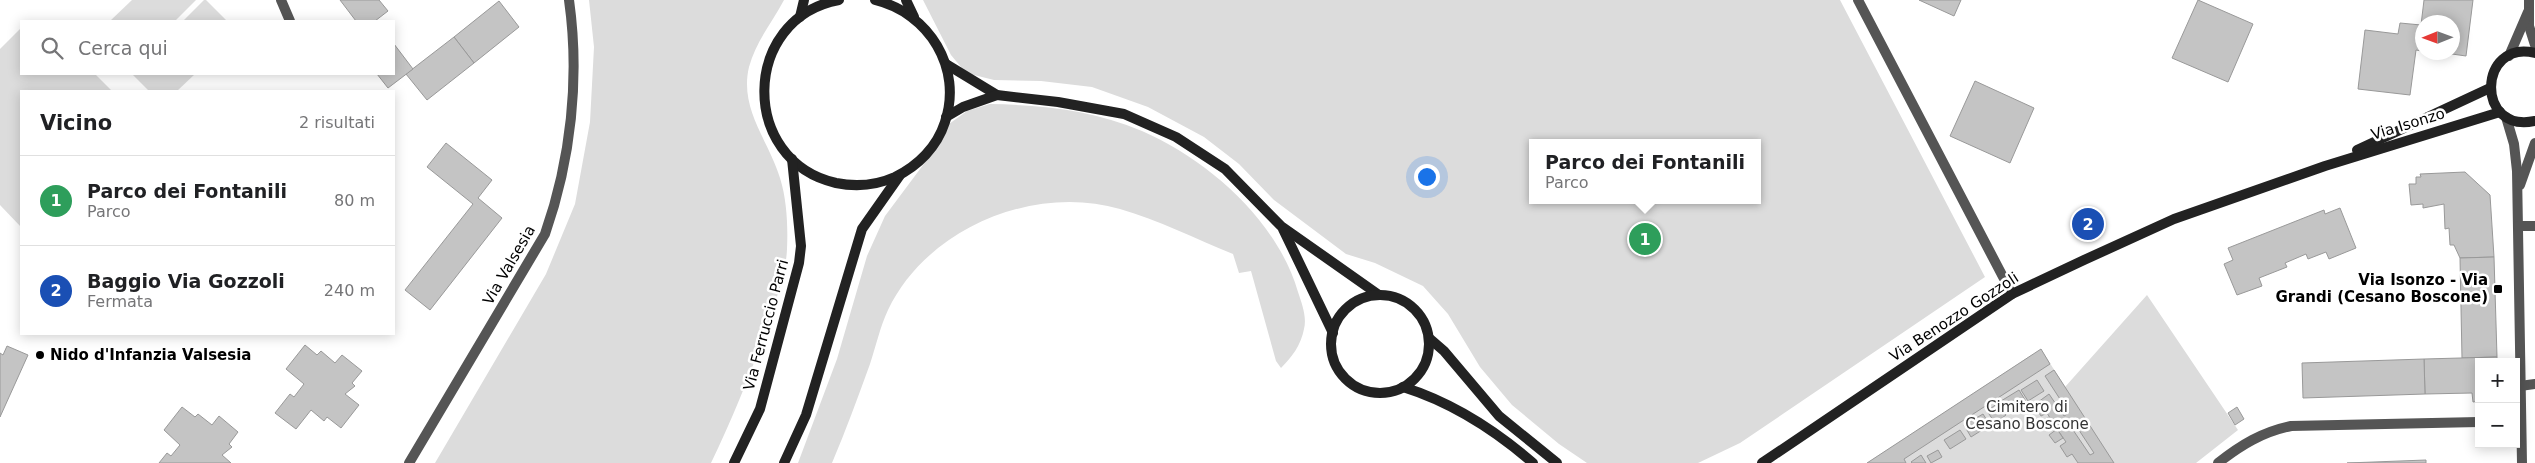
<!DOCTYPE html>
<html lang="it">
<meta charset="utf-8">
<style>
body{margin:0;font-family:"DejaVu Sans",sans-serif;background:#f2f2f2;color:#202124}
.controls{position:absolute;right:15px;bottom:15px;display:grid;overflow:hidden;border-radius:0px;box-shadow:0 2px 12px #0003}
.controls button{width:45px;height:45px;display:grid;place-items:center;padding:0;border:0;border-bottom:1px solid #e0e0e0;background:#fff;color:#202124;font:25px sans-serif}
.compass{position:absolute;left:2415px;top:15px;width:45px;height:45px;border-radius:50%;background:#fff;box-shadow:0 2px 12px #0003;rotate:269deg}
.you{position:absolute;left:1426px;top:176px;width:18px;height:18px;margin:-12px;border:4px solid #fff;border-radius:50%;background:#1a73e8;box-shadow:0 0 0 8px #1a73e833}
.badge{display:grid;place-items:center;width:32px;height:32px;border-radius:50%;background:#000;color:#fff;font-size:16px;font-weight:700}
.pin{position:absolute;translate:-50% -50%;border:2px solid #fff;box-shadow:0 1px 5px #0006}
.popup{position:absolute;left:1529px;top:139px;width:232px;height:65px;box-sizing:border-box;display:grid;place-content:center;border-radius:0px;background:#fff;filter:drop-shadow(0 1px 4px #0005);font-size:16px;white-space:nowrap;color:#757577}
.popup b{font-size:19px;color:#202124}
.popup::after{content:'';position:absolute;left:50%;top:100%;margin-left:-10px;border:10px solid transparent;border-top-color:#fff}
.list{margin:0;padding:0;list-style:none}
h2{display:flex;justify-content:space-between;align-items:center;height:65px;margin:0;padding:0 20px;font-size:21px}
h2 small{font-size:16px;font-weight:400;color:#757577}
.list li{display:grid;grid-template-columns:32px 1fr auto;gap:15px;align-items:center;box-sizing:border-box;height:90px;padding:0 20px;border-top:1px solid #e0e0e0}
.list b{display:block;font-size:19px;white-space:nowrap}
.list p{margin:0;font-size:16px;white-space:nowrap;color:#757577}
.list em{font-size:16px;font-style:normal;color:#757577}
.icon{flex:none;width:28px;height:28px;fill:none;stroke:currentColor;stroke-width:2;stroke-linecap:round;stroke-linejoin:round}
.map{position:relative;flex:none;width:2535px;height:463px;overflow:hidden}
.search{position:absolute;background:#fff;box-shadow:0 2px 12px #0003;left:20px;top:20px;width:375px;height:55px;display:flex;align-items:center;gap:12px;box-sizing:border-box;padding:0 18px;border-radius:0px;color:#757577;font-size:19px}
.panel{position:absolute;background:#fff;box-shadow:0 2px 12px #0003;left:20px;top:90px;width:375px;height:245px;border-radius:0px}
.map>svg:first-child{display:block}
.green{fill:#dcdcdc;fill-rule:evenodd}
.building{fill:#c4c4c4;stroke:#999;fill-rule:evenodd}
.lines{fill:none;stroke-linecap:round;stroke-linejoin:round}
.street{stroke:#555;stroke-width:10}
.secondary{stroke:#222;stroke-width:10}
.poi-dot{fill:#000;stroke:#fff;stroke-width:2}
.labels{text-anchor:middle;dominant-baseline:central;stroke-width:5;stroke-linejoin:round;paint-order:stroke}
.street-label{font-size:15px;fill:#000;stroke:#fff}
.poi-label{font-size:15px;font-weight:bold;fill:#000;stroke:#fff;text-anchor:end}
.park-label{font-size:15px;fill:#333;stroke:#fff}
</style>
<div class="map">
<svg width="2535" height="463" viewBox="0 0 2535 463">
<rect width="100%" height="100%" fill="#fff"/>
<g class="green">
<path d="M 132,0 L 196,0 L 175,21 L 110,21 Z"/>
<path d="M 204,0 L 206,0 L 227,21 L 183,21 Z"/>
<path d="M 589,0 L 784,0 C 772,23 756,41 749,67 C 739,109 769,141 780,178 C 787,200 788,227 787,249 C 786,273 778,293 771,315 C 754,366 734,415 711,463 L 435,463 L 546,274 L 575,204 L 590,122 L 594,47 Z"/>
<path d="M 923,0 L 1840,0 L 1985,277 L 1740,443 L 1698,463 L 1587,463 L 1559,444 L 1512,405 L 1480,367 L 1448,314 L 1423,286 L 1375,263 L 1346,254 L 1274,200 L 1239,164 L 1204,137 L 1148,107 L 1092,87 L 1041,81 L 994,80 L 966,73 L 951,55 ZM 1532,143 L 1758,143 L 1758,200 L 1532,200 Z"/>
<path d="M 21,28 L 21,74 L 95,74 L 112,91 L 21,91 L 21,227 L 0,205 L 0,49 Z"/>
<path d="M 132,74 L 195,74 L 177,91 L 149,91 Z"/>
<path d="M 990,104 C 1043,105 1093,110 1142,131 C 1209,160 1278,222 1298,292 C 1302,304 1307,317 1304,329 C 1301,345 1292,357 1281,368 L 1276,361 L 1251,271 L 1239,273 L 1233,254 C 1196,239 1158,220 1120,209 C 1034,184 927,228 888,310 C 880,327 876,346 870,364 C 858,397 846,430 832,463 L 798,463 L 837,359 L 867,256 L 885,216 L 932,153 L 949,124 L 967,111 Z"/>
<path d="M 2147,295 L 2238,430 L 2196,463 L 1867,463 L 2041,349 L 2065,387 Z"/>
</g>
<g class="building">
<path d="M 340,0 L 379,0 L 388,11 L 375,21 L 356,21 Z"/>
<path d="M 1919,0 L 1961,0 L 1954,16 Z"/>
<path d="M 2198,0 L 2253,24 L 2228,82 L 2172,58 Z"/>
<path d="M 2424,0 L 2473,0 L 2466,56 L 2438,52 L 2452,52 L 2452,22 L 2422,22 L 2422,51 L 2416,50 L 2410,95 L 2358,89 L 2365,30 L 2398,34 L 2400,23 L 2421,25 Z"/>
<path d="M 499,1 L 519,27 L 474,63 L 454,37 Z"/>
<path d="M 454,37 L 474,63 L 427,100 L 406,74 Z"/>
<path d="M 394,44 L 413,69 L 388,88 L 377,74 L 394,74 Z"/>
<path d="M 1975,81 L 2034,108 L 2010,163 L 1950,136 Z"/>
<path d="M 446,143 L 492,180 L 478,198 L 502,218 L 430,310 L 405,290 L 473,204 L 427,167 Z"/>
<path d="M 2465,172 L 2490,195 L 2494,257 L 2460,258 L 2454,245 L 2450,245 L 2449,228 L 2445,229 L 2444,204 L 2423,208 L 2423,204 L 2411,205 L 2409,184 L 2416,184 L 2416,177 L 2421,177 L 2420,174 Z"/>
<path d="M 2340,208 L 2356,248 L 2329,259 L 2326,252 L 2308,259 L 2306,254 L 2285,263 L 2287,267 L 2259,278 L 2262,286 L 2237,295 L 2224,264 L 2233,260 L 2228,248 L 2324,210 L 2325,214 Z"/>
<path d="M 2494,257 L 2497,357 L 2462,358 L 2460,258 Z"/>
<path d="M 305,345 L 317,355 L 321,351 L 335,363 L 342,355 L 362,371 L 352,383 L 355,386 L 345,394 L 359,405 L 341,428 L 327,417 L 324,421 L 311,410 L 296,429 L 275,413 L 290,394 L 294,397 L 304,384 L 286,369 Z"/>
<path d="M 7,346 L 28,355 L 0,417 L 0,353 L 3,355 Z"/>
<path d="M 2041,349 L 2050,364 L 1904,459 L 1906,463 L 1867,463 Z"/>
<path d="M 2497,357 L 2497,362 L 2479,362 L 2479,401 L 2473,402 L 2472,393 L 2425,394 L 2424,359 Z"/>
<path d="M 2424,359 L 2425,394 L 2303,398 L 2302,363 Z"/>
<path d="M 2054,370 L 2065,387 L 2114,463 L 2078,463 L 2072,454 L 2067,457 L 2060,446 L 2066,442 L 2057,429 L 2047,413 L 2041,416 L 2034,405 L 2049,394 L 2064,416 L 2069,413 L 2045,376 ZM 2075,424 L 2094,453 L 2090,455 L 2071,427 Z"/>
<path d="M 2037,380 L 2044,391 L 2028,401 L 2021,390 Z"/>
<path d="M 2019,390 L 2027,403 L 2009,413 L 2001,401 Z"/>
<path d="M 1998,403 L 2006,415 L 1995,423 L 1987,411 Z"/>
<path d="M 182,407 L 195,417 L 198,414 L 212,425 L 219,416 L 238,432 L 229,444 L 232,447 L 222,455 L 231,463 L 159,463 L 167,453 L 171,456 L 180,445 L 164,430 Z"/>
<path d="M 2237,407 L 2244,419 L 2235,425 L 2228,413 Z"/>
<path d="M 1983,414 L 1990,425 L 1971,437 L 1964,425 Z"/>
<path d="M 2049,417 L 2055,425 L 2047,431 L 2040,422 Z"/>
<path d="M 2057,429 L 2063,438 L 2055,443 L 2049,435 Z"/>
<path d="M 1960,430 L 1966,439 L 1950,449 L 1944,440 Z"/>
<path d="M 1938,450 L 1942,457 L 1931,463 L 1927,456 Z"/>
<path d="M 1921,455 L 1926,463 L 1912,463 L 1911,462 Z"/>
<path d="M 2426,460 L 2426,463 L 2347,463 Z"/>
</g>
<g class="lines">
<g class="street">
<path d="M 281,0 L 290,21"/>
<path d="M 1858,0 L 2012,294"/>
<path d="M 2529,0 L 2529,26 L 2535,45"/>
<path d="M 2509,56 L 2528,12"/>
<path d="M 2506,117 L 2514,144 L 2517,171 L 2522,463"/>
<path d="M 2520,185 L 2535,143"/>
<path d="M 2518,226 L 2535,226"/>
<path d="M 2520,386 L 2535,384"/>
<path d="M 409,463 L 545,234 C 571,160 580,78 569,0"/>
<path d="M 2218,463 C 2241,445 2262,432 2291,426 L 2479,422"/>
</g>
<g class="secondary">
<path d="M 839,0 C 741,18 739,161 836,183 C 856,187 877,185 895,177 C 918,166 937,147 945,122 C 963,68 929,13 875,0"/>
<path d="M 906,0 L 914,17"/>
<path d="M 800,17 L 804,0"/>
<path d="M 2535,53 C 2478,39 2475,134 2535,121"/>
<path d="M 946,64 L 997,95 L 1058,102 L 1124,114 L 1176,137 L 1225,169 L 1281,226 L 1379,295"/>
<path d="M 946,117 L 963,107 L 997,95"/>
<path d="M 2357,150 L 2490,88"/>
<path d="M 1283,229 L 1333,333"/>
<circle cx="1380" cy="344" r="49"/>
<path d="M 1429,338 L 1444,351 L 1499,416 L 1557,463"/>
<path d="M 1403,387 C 1451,402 1495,430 1533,463"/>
<path d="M 734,463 L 760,409 L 799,263 L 801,246 L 792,159"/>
<path d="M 784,463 L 806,415 L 862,229 L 900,175"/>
<path d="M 1762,463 L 2012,294 L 2084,260 L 2174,219 L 2325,166 L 2500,112"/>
</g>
</g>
<g class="poi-dot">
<rect x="2493" y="284" width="10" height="10" rx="2.5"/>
<circle cx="40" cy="355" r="5"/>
</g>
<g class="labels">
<g class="street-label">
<text transform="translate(2408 124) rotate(-17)">Via Isonzo</text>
<text transform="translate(509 265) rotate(-60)">Via Valsesia</text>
<text transform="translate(1954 317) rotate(-33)">Via Benozzo Gozzoli</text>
<text transform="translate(766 325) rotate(-75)">Via Ferruccio Parri</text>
</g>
<g class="poi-label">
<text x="2488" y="280">Via Isonzo - Via<tspan x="2488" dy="17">Grandi (Cesano Boscone)</tspan></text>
<text x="50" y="355" text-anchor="start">Nido d'Infanzia Valsesia</text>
</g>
<g class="park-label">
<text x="2027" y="407">Cimitero di<tspan x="2027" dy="17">Cesano Boscone</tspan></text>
</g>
</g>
</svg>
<div class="controls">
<button>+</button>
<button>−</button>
</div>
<svg class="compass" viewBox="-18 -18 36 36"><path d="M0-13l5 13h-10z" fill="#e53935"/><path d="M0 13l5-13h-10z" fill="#757577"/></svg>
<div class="you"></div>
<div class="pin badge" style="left:1645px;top:239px;background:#2e9e5b">1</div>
<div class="popup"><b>Parco dei Fontanili</b>Parco</div>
<div class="pin badge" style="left:2088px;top:224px;background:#1a4fb4">2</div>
<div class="search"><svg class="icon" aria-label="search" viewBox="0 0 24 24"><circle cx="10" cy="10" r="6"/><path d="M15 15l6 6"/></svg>Cerca qui</div>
<section class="panel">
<h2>Vicino<small>2 risultati</small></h2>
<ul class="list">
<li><span class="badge" style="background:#2e9e5b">1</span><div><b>Parco dei Fontanili</b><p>Parco</p></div><em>80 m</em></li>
<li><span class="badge" style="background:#1a4fb4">2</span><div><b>Baggio Via Gozzoli</b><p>Fermata</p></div><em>240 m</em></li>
</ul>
</section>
</div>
